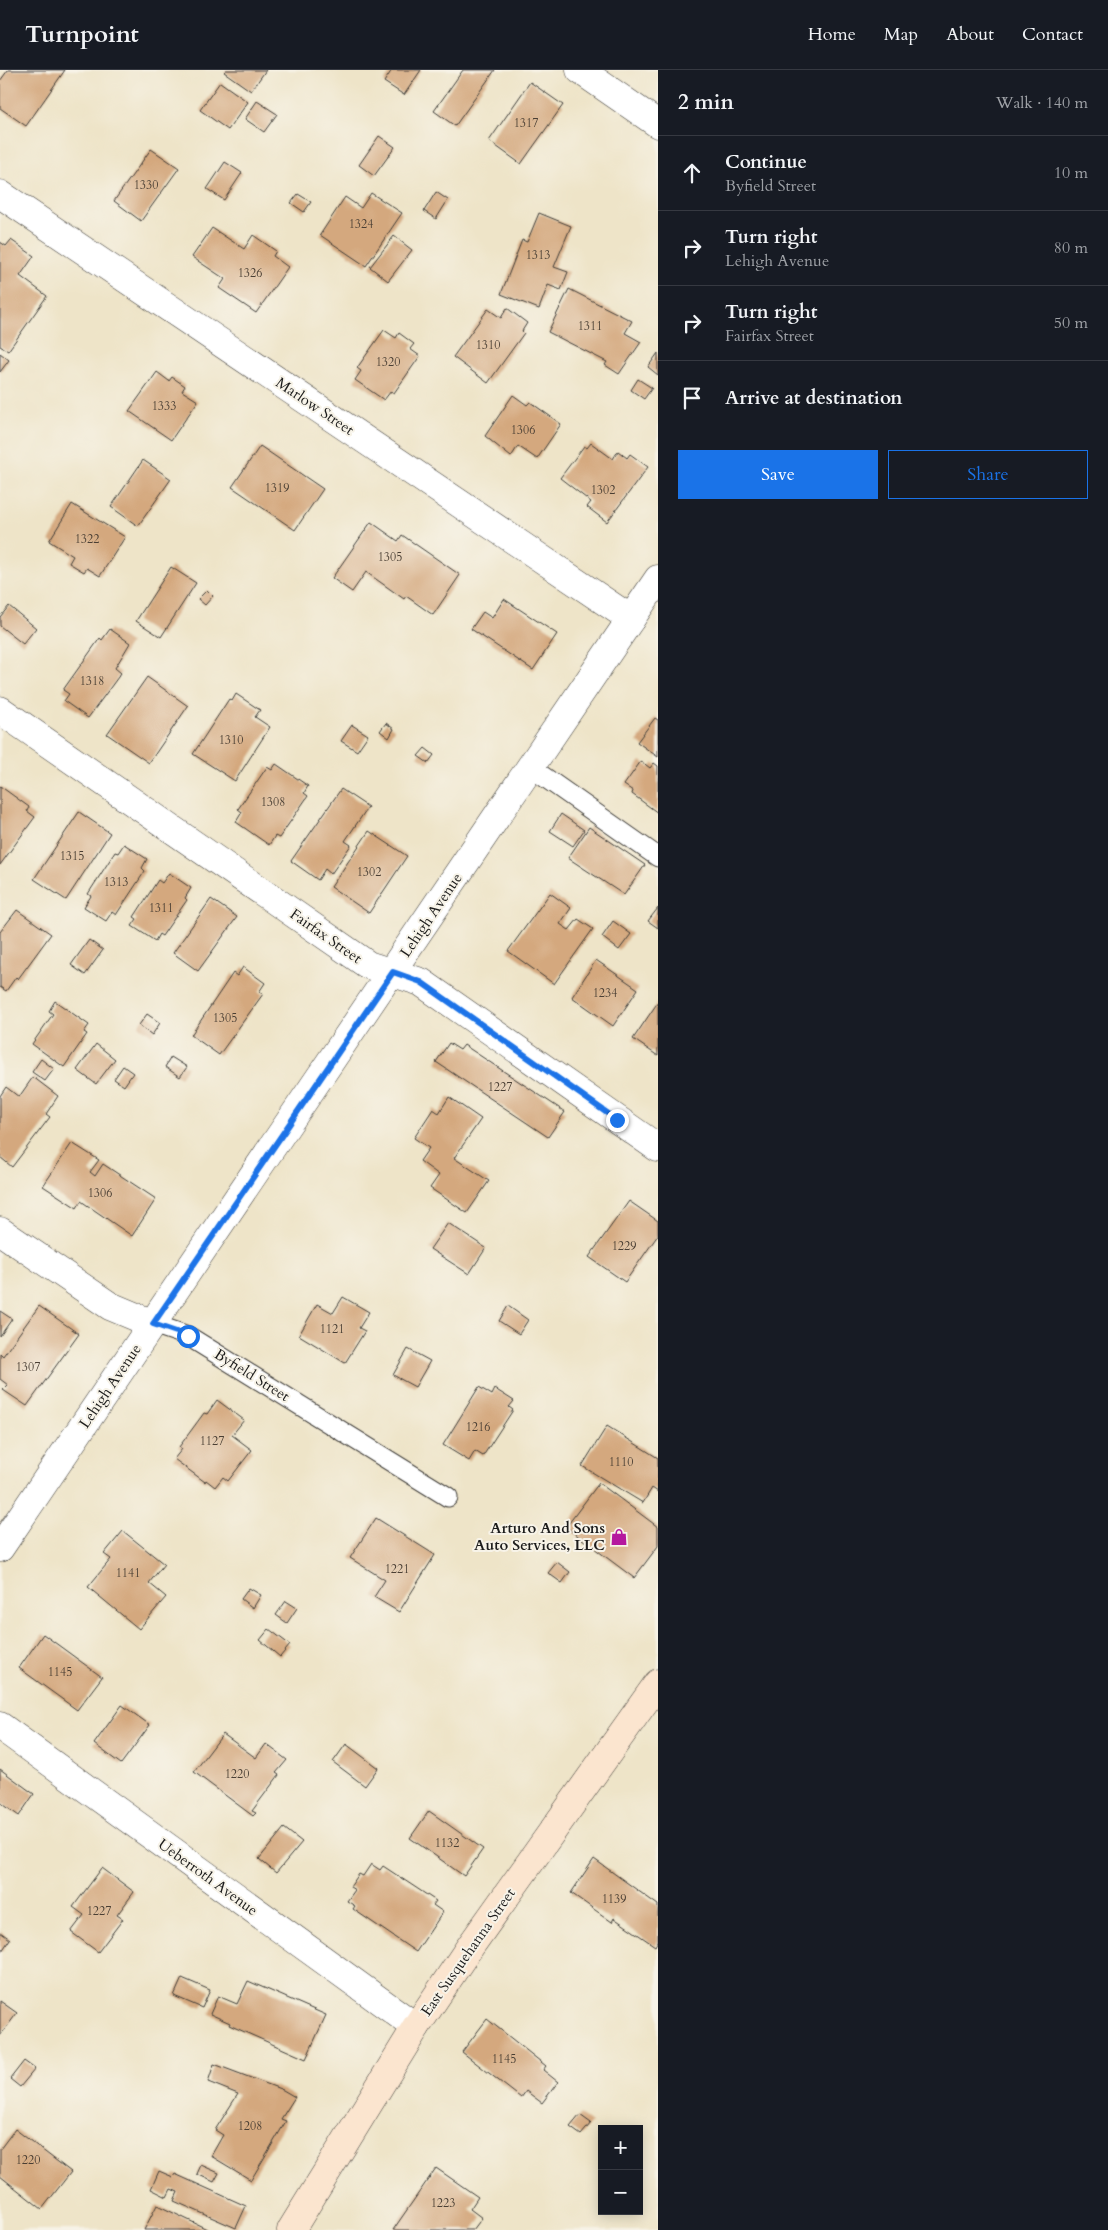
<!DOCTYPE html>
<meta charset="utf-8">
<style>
body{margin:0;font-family:Cardo,serif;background:#20242c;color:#f1f3f6}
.controls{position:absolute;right:15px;bottom:15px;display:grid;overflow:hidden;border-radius:0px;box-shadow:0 2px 12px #0003}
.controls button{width:45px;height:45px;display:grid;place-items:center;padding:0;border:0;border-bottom:1px solid #363941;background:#171b24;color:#f1f3f6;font:25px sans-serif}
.stop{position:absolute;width:15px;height:15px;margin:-11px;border:4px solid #1a73e8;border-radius:50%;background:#fff}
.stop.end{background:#1a73e8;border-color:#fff;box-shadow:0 1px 5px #0008}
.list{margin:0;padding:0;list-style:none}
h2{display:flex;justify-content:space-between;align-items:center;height:65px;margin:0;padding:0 20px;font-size:21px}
h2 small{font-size:16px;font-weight:400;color:#9ea1a6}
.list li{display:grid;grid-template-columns:32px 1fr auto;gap:15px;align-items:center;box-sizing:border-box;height:75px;padding:0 20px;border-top:1px solid #363941}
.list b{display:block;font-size:19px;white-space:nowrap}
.list p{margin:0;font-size:16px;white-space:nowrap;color:#9ea1a6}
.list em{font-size:16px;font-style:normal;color:#9ea1a6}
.actions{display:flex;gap:10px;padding:15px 20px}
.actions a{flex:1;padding:11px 0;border:1px solid #1a73e8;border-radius:0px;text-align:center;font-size:18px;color:#1a73e8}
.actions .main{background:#1a73e8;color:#fff}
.icon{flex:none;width:28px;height:28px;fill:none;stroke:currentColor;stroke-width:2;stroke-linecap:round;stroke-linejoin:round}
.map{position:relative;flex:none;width:658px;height:2160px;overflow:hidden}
header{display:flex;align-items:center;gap:30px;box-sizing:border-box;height:70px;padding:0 25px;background:#171b24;border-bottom:1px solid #363941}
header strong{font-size:24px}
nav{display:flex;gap:28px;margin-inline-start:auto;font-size:18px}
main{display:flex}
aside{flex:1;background:#171b24}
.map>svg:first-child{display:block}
.building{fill:#d4a87e}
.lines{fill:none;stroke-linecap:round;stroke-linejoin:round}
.service-casing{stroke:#3c3a36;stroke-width:21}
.minor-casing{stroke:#3c3a36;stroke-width:29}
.secondary-casing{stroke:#3c3a36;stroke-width:29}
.service{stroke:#fff;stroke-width:19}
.minor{stroke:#fff;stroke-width:28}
.secondary{stroke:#fbe5cf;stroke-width:28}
.route{stroke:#1a73e8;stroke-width:6}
.labels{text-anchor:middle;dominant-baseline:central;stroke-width:4;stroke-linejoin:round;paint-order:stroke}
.number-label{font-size:12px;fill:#4a3f34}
.street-label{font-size:15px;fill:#1c1c1c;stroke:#f7f3e8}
.poi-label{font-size:15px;font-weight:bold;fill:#1c1c1c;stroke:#f7f3e8;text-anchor:end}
</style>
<header>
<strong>Turnpoint</strong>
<nav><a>Home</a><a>Map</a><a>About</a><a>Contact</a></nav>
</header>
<main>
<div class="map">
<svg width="658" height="2160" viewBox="0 0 658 2160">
<rect width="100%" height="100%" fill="#f7f3e8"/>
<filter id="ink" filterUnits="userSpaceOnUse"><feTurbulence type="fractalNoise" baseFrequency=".02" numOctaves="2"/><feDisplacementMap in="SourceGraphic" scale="10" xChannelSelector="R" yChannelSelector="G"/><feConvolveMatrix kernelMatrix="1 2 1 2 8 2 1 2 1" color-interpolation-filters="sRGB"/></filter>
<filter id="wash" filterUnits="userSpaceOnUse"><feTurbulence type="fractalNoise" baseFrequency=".0096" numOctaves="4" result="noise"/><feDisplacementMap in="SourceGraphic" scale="20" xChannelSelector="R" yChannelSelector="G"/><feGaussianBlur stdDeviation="1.12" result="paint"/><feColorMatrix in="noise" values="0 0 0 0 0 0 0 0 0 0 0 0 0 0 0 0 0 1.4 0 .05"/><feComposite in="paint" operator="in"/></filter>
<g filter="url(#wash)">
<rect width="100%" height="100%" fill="#eee4c8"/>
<g id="blocks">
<g class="building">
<path d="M 8,0 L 65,0 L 26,56 L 0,38 L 0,11 Z"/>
<path d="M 226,0 L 266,0 L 251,21 L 224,2 Z"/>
<path d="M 392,0 L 421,0 L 404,25 L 384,12 Z"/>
<path d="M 463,0 L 495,0 L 455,56 L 434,41 Z"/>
<path d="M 220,12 L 248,32 L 228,60 L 200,40 Z"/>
<path d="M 530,12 L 563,35 L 521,94 L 489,71 Z"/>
<path d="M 257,31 L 277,44 L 264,62 L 245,49 Z"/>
<path d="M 379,66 L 395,77 L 374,106 L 359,95 Z"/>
<path d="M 151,79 L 179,98 L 141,151 L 114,131 Z"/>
<path d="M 225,92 L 242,103 L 224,130 L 207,119 Z"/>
<path d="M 436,122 L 448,130 L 436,149 L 424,141 Z"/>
<path d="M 371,123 L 402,143 L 366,196 L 320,165 L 345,127 L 361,138 Z"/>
<path d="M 298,124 L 311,132 L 304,142 L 291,133 Z"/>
<path d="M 539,143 L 571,156 L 554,197 L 568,202 L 561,220 L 548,215 L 539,239 L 501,224 L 522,170 L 527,172 Z"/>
<path d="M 212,158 L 244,179 L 253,165 L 276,181 L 273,186 L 288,197 L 256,243 L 219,218 L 225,209 L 192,187 Z"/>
<path d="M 394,166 L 412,180 L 388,211 L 370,197 Z"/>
<path d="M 11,170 L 34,186 L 20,206 L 47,226 L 8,281 L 0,276 L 0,172 L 6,176 Z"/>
<path d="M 569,219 L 632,251 L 625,263 L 641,272 L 619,304 L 605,295 L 607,292 L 548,262 Z"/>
<path d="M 507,238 L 527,253 L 522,261 L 524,263 L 488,313 L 453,287 L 488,239 L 501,248 Z"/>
<path d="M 384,260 L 396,268 L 399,263 L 414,274 L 410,279 L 420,286 L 394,323 L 391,321 L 384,330 L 355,310 L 361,301 L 357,298 Z"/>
<path d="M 0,283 L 9,290 L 0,302 Z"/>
<path d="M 658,283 L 658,305 L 648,297 Z"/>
<path d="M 157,302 L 169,311 L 172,307 L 185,316 L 182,321 L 198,331 L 171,370 L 129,341 Z"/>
<path d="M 638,309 L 652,318 L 644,329 L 631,320 Z"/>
<path d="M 513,325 L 527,335 L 530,332 L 561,354 L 537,389 L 518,376 L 511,387 L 485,366 Z"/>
<path d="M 591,373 L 613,389 L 618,381 L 627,388 L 630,384 L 648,397 L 607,452 L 587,437 L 591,432 L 560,408 L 584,376 L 587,378 Z"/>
<path d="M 260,376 L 323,419 L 295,460 L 232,417 Z"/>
<path d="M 143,390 L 171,409 L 138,456 L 111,437 Z"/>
<path d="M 72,434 L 125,467 L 100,506 L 87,498 L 84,502 L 69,493 L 73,486 L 49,471 Z"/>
<path d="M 371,452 L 398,471 L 402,465 L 460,505 L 433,545 L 406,526 L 404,529 L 366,502 L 352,522 L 332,508 Z"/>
<path d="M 171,497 L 196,513 L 161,567 L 136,551 Z"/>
<path d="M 207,520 L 213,526 L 205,535 L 198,529 Z"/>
<path d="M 504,529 L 557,564 L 533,600 L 471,559 L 483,542 L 492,548 Z"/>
<path d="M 9,536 L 36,558 L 23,574 L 0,556 L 0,547 Z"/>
<path d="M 110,559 L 130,573 L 115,598 L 121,603 L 88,648 L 64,631 L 69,624 L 63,620 L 100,568 L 102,570 Z"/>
<path d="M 147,607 L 188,636 L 149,693 L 107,664 Z"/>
<path d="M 236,624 L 260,640 L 255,647 L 270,657 L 235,711 L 193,684 L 229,629 L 232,631 Z"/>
<path d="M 655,648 L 658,650 L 658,687 L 637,672 Z"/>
<path d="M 386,653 L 394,659 L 389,668 L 380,661 Z"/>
<path d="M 352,655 L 368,665 L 357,681 L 341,671 Z"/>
<path d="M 425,678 L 434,685 L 428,693 L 418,686 Z"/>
<path d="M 641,691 L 650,698 L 654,693 L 658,696 L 658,743 L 632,724 L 633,721 L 624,715 Z"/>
<path d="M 276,694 L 308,716 L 304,723 L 308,726 L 279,768 L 275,766 L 269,775 L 236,752 L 242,742 L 238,739 L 267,697 L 272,700 Z"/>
<path d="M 0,716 L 29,737 L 27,741 L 35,747 L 0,795 Z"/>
<path d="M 341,719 L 368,737 L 345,771 L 351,775 L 331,804 L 325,799 L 318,810 L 291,791 Z"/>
<path d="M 79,742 L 110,763 L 66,830 L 34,809 Z"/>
<path d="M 561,744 L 584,760 L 573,776 L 550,761 Z"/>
<path d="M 589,757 L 645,795 L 624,825 L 568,788 Z"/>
<path d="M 369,761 L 407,786 L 369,843 L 331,817 Z"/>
<path d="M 124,774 L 147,789 L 142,798 L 145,801 L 116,845 L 112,842 L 106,851 L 84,837 L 91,826 L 88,824 L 115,782 L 118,783 Z"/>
<path d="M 169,803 L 191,818 L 185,828 L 187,830 L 162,866 L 159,864 L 155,871 L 132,856 L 137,849 L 134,847 L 158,810 L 162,813 Z"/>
<path d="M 550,823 L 571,838 L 560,854 L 569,860 L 578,849 L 593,859 L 554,914 L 508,881 Z"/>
<path d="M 211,829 L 237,847 L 198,901 L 173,883 Z"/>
<path d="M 658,838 L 658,858 L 648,851 Z"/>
<path d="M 17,840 L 51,864 L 18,909 L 16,907 L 6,921 L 0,917 L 0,862 Z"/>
<path d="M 613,851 L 631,864 L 619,880 L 602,867 Z"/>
<path d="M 89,870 L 103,880 L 85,905 L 71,895 Z"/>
<path d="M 596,890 L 638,919 L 613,956 L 572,927 Z"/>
<path d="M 243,897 L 265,913 L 259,922 L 263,924 L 219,985 L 191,965 L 233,903 L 237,906 Z"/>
<path d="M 55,931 L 89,955 L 84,962 L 87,964 L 64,997 L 32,974 L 53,944 L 49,941 Z"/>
<path d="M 658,932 L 658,986 L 633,969 Z"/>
<path d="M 147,944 L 160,953 L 152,965 L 139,955 Z"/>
<path d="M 449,973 L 460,980 L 464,975 L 565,1042 L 548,1067 L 436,992 Z"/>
<path d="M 96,974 L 115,989 L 96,1014 L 77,1000 Z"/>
<path d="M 171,987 L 187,997 L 180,1007 L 165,997 Z"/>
<path d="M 41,989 L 54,999 L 45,1011 L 32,1002 Z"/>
<path d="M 123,996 L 133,1003 L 124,1016 L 114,1009 Z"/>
<path d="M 33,1007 L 58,1026 L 46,1044 L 50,1047 L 12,1097 L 0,1087 L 0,1026 L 6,1017 L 19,1027 Z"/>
<path d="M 449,1027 L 481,1049 L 454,1088 L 489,1111 L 467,1143 L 430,1118 L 439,1105 L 420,1091 L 429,1078 L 414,1068 L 433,1039 L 439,1043 Z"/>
<path d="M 72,1073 L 99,1090 L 90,1102 L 95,1106 L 103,1094 L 156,1129 L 132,1166 L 81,1131 L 77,1138 L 43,1116 Z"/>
<path d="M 629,1131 L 658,1151 L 658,1165 L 625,1212 L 589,1187 Z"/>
<path d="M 448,1153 L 486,1178 L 469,1204 L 430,1179 Z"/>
<path d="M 343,1227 L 369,1242 L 359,1258 L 365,1261 L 345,1293 L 299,1265 L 317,1234 L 333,1243 Z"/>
<path d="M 39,1236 L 79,1264 L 27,1336 L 3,1320 L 8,1315 L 0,1309 L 0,1283 L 3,1286 Z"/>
<path d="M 508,1236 L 528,1250 L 519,1264 L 499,1251 Z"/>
<path d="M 0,1241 L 12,1249 L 0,1266 Z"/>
<path d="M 408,1279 L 430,1291 L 415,1317 L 393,1305 Z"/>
<path d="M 479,1317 L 492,1325 L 495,1319 L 514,1331 L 509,1337 L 513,1340 L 483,1386 L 475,1381 L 469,1391 L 443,1375 Z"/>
<path d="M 217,1330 L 244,1350 L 232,1365 L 252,1380 L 228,1411 L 223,1407 L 215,1417 L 206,1410 L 205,1412 L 174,1389 L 182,1379 L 179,1377 L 204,1343 L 207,1344 Z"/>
<path d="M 607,1356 L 658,1388 L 658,1422 L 652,1418 L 643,1433 L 582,1396 Z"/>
<path d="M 599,1413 L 658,1457 L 658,1476 L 634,1508 L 566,1457 Z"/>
<path d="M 376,1448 L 435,1485 L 399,1542 L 374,1527 L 385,1510 L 350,1488 Z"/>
<path d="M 123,1461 L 164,1494 L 149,1513 L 166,1527 L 139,1559 L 88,1517 L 111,1489 L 104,1484 Z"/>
<path d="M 557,1492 L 570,1502 L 562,1513 L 548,1503 Z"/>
<path d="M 249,1518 L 261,1525 L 253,1538 L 241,1529 Z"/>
<path d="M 286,1531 L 297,1538 L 287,1553 L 276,1545 Z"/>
<path d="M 269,1559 L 290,1575 L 280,1587 L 260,1570 Z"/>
<path d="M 43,1564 L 102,1607 L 77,1640 L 19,1598 Z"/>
<path d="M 122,1635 L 150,1655 L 121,1694 L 94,1674 Z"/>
<path d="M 223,1664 L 256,1688 L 266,1674 L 287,1690 L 276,1703 L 279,1705 L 252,1741 L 256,1743 L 253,1746 L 194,1702 Z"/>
<path d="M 346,1674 L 378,1698 L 365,1716 L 333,1692 Z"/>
<path d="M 0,1699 L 34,1724 L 19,1746 L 0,1732 Z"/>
<path d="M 429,1741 L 483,1779 L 464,1806 L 410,1768 Z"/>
<path d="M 284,1758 L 302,1772 L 276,1803 L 259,1789 Z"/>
<path d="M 594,1789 L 658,1835 L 658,1871 L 655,1876 L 614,1848 L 612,1852 L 571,1823 Z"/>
<path d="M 371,1794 L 380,1800 L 383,1796 L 436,1831 L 433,1835 L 443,1842 L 416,1882 L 353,1839 L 355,1836 L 347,1831 L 355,1820 L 350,1817 L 359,1804 L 363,1806 Z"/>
<path d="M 102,1798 L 134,1822 L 117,1845 L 123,1849 L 98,1882 L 71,1862 L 84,1845 L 73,1837 Z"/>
<path d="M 0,1862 L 10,1869 L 2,1881 L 0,1880 Z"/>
<path d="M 182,1908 L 210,1920 L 202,1938 L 174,1926 Z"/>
<path d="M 248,1911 L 326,1945 L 306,1989 L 229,1955 L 230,1953 L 210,1944 L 218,1926 L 237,1934 Z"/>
<path d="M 0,1931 L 17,1943 L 0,1966 Z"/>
<path d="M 487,1949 L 546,1996 L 543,2000 L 558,2012 L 542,2033 L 526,2021 L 521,2028 L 462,1982 Z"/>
<path d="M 24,1991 L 35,1999 L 20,2017 L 10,2009 Z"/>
<path d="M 214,1994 L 283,2020 L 295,2027 L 281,2049 L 286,2051 L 251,2110 L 211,2086 L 223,2065 L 215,2060 L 238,2024 L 208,2012 Z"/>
<path d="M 580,2045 L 591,2053 L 581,2065 L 570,2057 Z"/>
<path d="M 15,2059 L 71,2102 L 42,2139 L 0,2106 L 0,2079 Z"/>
<path d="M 201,2095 L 219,2103 L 214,2112 L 197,2104 Z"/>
<path d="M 436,2098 L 478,2127 L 470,2139 L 482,2148 L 473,2160 L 393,2160 Z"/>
<path d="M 159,2101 L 173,2107 L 175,2104 L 246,2136 L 236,2158 L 174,2131 L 178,2122 L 171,2119 L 167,2127 L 151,2119 Z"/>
<path d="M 157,2135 L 207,2159 L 207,2160 L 144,2160 Z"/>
</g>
</g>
</g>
<g filter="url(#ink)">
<use href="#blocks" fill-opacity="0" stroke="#3c3a36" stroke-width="1"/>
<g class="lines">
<g class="service-casing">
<g id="service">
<path d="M 530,697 L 658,787"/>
<path d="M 153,1254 L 188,1266 L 448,1427"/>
</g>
</g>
<g class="minor-casing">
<g id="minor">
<path d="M 580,0 L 658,54"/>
<path d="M 0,124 L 631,549"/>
<path d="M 0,640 L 368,895 L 421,912 L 658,1078"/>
<path d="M 0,1161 L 110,1236 L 153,1254"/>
<path d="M 0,1478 L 658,509"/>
<path d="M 0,1656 L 416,1957"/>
</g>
</g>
<g class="secondary-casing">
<path id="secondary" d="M 291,2160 L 416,1957 L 467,1881 L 658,1613"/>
</g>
<use href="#service" class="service"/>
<use href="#minor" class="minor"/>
<use href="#secondary" class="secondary"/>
</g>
</g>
<g class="lines" filter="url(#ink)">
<path class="route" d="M 188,1266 L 153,1254 L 393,902 L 421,912 L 617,1050"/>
</g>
<defs>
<g id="shop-bare" transform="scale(1.35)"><path d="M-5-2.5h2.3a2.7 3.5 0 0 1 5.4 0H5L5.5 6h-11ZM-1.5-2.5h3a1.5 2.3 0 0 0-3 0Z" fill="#b5179e" stroke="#f7f3e8" stroke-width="2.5" paint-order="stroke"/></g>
</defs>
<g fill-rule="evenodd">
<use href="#shop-bare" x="619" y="1467"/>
</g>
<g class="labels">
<g class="number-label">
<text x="526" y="53">1317</text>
<text x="146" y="115">1330</text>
<text x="361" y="154">1324</text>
<text x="538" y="185">1313</text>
<text x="250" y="203">1326</text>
<text x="590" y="256">1311</text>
<text x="488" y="275">1310</text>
<text x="388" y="292">1320</text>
<text x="164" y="336">1333</text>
<text x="523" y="360">1306</text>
<text x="277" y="418">1319</text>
<text x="603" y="420">1302</text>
<text x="87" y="469">1322</text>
<text x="390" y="487">1305</text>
<text x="92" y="611">1318</text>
<text x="231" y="670">1310</text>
<text x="273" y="732">1308</text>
<text x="72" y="786">1315</text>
<text x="369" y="802">1302</text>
<text x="116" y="812">1313</text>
<text x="161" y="838">1311</text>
<text x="605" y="923">1234</text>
<text x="225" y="948">1305</text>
<text x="500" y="1017">1227</text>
<text x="100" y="1123">1306</text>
<text x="624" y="1176">1229</text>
<text x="332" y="1259">1121</text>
<text x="28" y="1297">1307</text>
<text x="478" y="1357">1216</text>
<text x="212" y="1371">1127</text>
<text x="621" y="1392">1110</text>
<text x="397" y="1499">1221</text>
<text x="128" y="1503">1141</text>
<text x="60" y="1602">1145</text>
<text x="237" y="1704">1220</text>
<text x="447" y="1773">1132</text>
<text x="614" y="1829">1139</text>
<text x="99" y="1841">1227</text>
<text x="504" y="1989">1145</text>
<text x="250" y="2056">1208</text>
<text x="28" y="2090">1220</text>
<text x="443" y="2133">1223</text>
</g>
<g class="street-label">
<text transform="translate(315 336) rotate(34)">Marlow Street</text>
<text transform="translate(431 845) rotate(-56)">Lehigh Avenue</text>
<text transform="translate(326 866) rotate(35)">Fairfax Street</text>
<text transform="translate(252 1305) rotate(32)">Byfield Street</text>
<text transform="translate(110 1316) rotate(-56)">Lehigh Avenue</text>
<text transform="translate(208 1807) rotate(36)">Ueberroth Avenue</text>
<text transform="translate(468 1882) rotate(-55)">East Susquehanna Street</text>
</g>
<g class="poi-label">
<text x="605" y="1458">Arturo And Sons<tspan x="605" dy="17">Auto Services, LLC</tspan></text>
</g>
</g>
</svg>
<div class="controls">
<button>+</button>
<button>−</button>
</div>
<div class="stop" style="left:188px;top:1266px"></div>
<div class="stop end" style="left:617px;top:1050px"></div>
</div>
<aside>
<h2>2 min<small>Walk · 140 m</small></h2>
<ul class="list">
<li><svg class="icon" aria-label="ahead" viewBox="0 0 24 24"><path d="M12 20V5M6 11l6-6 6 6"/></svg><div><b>Continue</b><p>Byfield Street</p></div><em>10 m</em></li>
<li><svg class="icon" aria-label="right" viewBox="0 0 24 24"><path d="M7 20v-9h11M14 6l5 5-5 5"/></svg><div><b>Turn right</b><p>Lehigh Avenue</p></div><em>80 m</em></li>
<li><svg class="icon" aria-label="right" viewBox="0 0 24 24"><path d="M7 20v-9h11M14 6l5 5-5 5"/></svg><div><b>Turn right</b><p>Fairfax Street</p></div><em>50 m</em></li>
<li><svg class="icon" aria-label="arrive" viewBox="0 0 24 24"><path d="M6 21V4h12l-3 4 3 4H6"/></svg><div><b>Arrive at destination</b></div></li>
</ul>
<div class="actions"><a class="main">Save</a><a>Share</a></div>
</aside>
</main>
